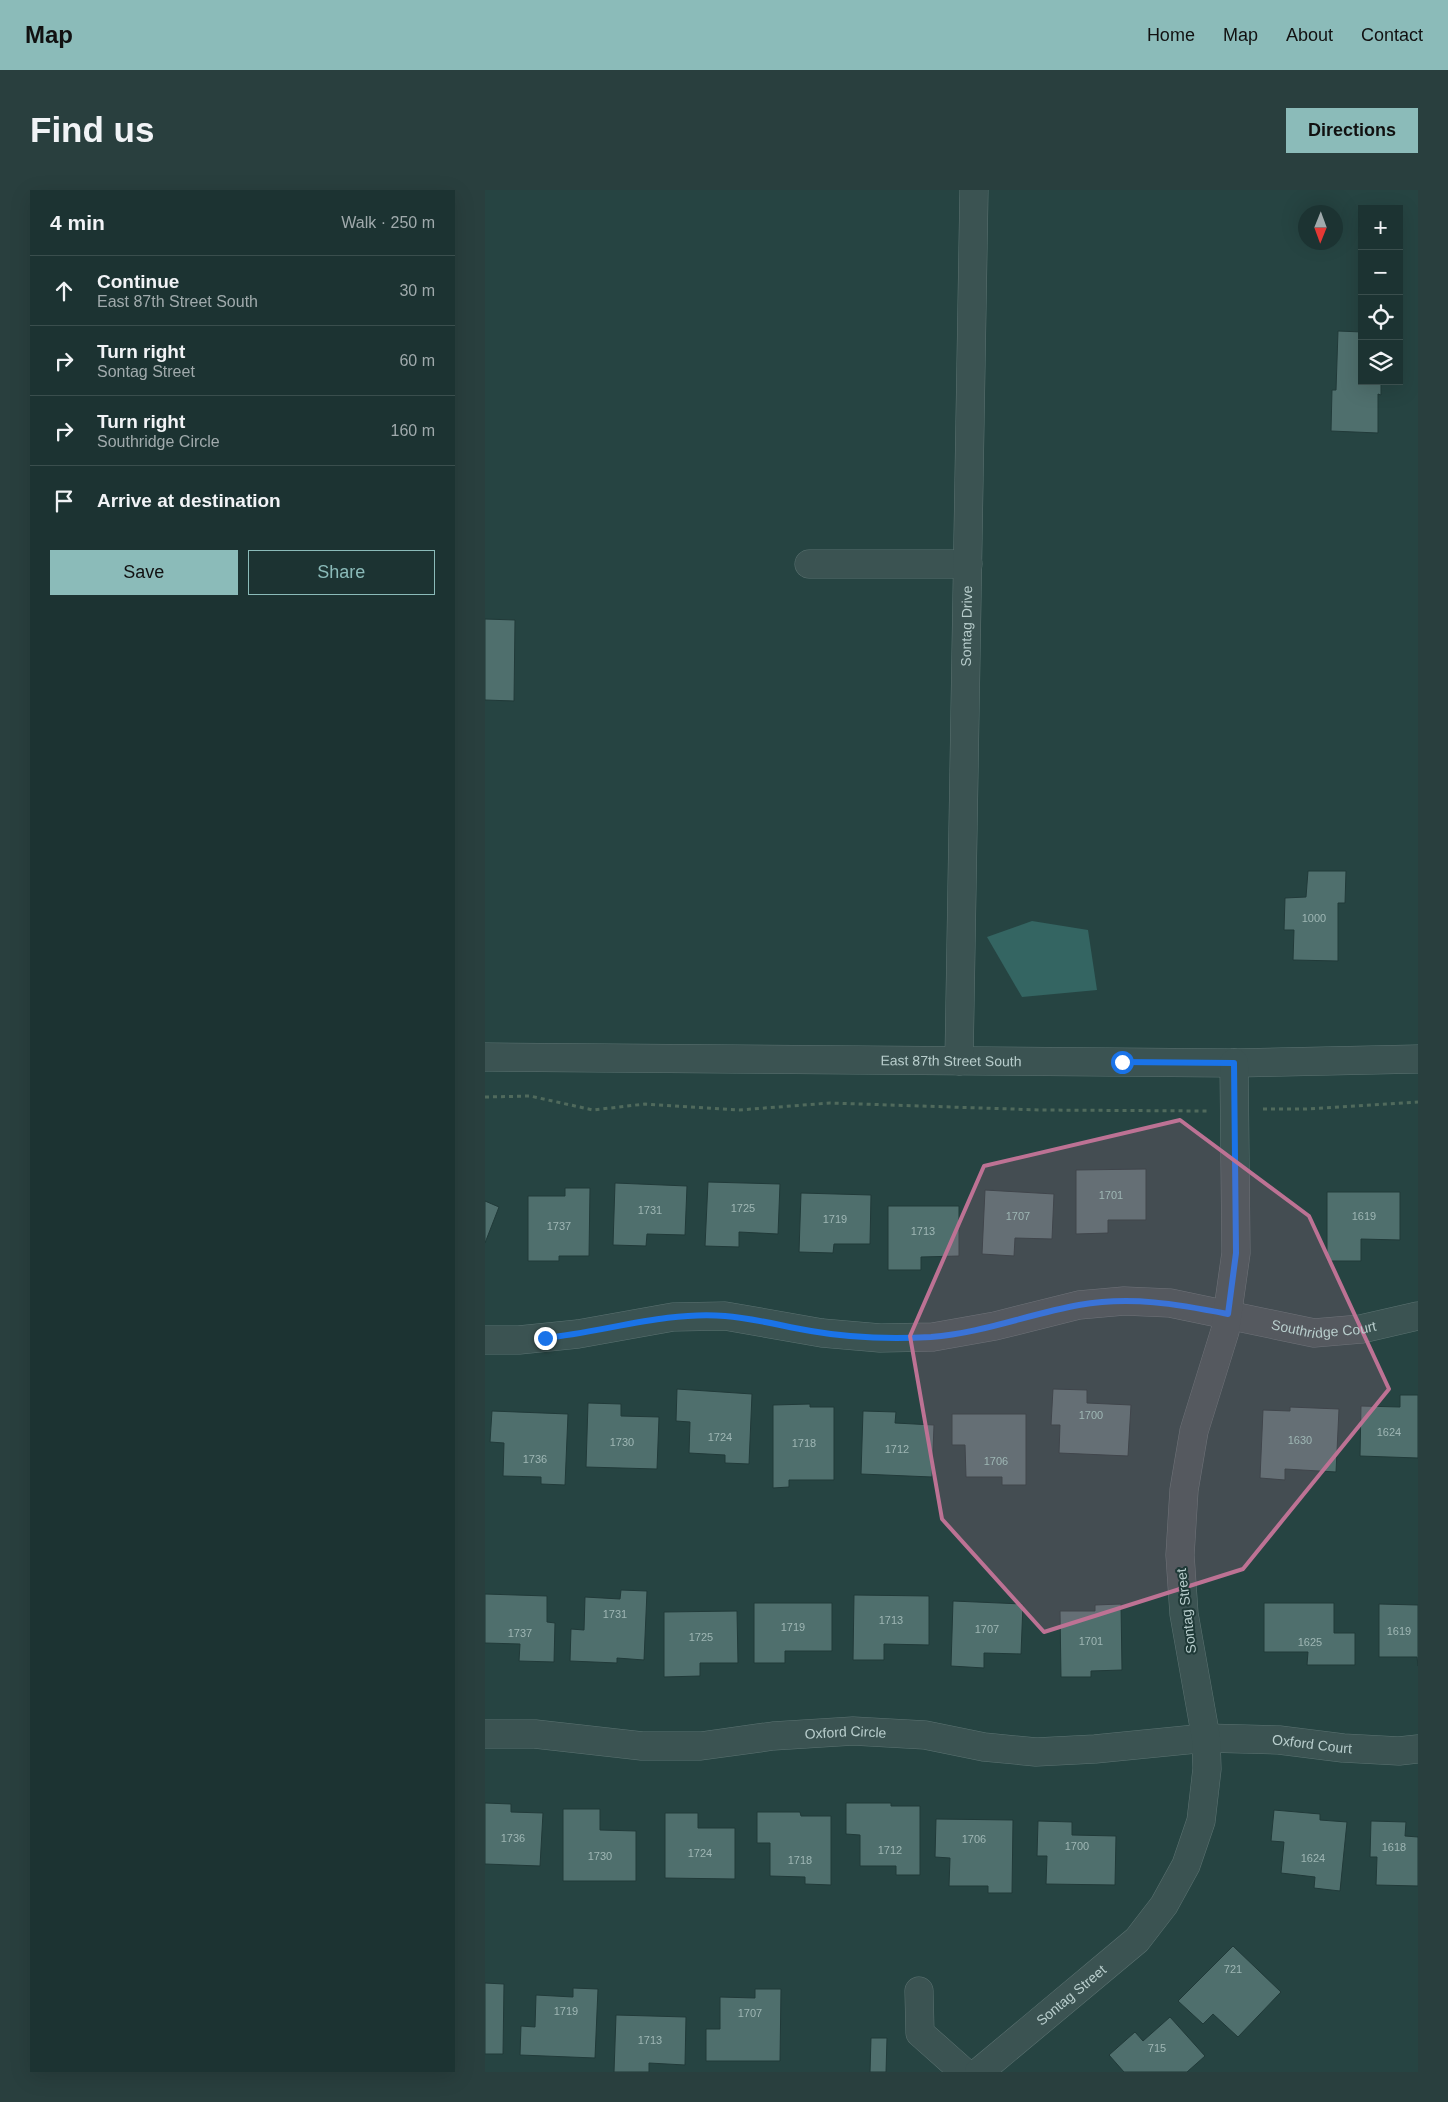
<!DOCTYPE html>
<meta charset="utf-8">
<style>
body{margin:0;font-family:Arial,sans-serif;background:#293f3e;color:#f1f3f6}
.controls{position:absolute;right:15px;top:15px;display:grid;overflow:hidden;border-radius:0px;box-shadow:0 5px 20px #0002}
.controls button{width:45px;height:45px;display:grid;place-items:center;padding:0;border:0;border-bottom:1px solid #3a4e4d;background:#1c3332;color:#f1f3f6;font:25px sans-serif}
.compass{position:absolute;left:813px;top:15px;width:45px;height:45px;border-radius:50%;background:#1c3332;box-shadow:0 5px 20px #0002;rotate:181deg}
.stop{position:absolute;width:15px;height:15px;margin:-11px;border:4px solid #1a73e8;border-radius:50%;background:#fff}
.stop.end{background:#1a73e8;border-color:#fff;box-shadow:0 1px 5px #0008}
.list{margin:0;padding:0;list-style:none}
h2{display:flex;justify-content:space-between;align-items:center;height:65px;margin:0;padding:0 20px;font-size:21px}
h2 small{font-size:16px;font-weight:400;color:#a0aaac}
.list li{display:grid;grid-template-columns:32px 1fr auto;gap:15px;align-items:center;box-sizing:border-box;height:70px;padding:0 20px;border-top:1px solid #3a4e4d}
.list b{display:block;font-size:19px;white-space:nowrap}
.list p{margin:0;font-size:16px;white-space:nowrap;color:#a0aaac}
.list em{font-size:16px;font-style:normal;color:#a0aaac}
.actions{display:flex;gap:10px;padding:15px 20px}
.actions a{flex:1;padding:11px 0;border:1px solid #8bbbb9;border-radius:0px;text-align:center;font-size:18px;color:#8bbbb9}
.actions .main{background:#8bbbb9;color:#111}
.icon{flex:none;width:28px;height:28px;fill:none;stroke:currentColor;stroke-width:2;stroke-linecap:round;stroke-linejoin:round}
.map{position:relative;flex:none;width:933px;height:1882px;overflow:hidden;border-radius:0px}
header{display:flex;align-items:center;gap:30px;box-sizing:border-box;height:70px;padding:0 25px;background:#8bbbb9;color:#111}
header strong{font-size:24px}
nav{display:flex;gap:28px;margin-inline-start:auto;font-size:18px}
.intro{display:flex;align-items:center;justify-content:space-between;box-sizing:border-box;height:120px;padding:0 30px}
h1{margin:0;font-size:35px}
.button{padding:12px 22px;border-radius:0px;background:#8bbbb9;color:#111;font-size:18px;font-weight:700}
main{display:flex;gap:30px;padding:0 30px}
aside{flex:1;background:#1c3332;border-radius:0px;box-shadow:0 5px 20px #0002}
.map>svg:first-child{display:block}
.water{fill:#346562}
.building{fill:#4f6f6d;stroke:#213a39}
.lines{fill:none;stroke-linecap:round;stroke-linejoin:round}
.minor-casing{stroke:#5c7372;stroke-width:29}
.path{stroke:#506a5c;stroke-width:3;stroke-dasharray:4 4;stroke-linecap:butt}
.minor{stroke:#3b5352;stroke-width:28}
.route{stroke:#1a73e8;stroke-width:6}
.marked{fill:#bd7294;fill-opacity:0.2;stroke:#bd7294;stroke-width:4;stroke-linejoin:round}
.labels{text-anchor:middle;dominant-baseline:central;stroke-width:4;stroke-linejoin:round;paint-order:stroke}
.number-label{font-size:11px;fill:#9eb6b4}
.street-label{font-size:14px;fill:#b8cdcc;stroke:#1f3937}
</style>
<header>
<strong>Map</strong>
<nav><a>Home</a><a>Map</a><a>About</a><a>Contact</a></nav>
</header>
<div class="intro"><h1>Find us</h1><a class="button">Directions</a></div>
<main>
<aside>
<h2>4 min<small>Walk · 250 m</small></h2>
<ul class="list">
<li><svg class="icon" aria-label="ahead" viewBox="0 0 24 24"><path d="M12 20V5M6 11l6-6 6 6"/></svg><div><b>Continue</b><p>East 87th Street South</p></div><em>30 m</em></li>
<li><svg class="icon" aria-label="right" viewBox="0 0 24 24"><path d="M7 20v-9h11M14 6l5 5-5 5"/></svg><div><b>Turn right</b><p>Sontag Street</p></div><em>60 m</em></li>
<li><svg class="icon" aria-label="right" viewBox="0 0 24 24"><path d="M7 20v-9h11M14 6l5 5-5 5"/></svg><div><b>Turn right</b><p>Southridge Circle</p></div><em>160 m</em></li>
<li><svg class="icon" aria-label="arrive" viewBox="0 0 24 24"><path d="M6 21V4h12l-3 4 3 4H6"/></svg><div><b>Arrive at destination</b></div></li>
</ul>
<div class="actions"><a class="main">Save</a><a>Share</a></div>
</aside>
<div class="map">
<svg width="933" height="1882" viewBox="0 0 933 1882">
<rect width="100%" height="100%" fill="#264442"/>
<path class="water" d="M 547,731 L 603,740 L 612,800 L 537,807 L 502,747 Z"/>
<g class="building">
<path d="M 853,141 L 877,142 L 877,191 L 896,193 L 896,205 L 893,204 L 893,243 L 846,241 L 847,200 L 851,200 Z"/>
<path d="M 0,429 L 30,430 L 29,511 L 0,510 Z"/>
<path d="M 823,681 L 861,681 L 860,713 L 853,713 L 853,771 L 808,770 L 809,740 L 799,740 L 800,708 L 821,707 Z"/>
<path d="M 661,979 L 661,1030 L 623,1030 L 623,1043 L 591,1044 L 591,980 Z"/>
<path d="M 223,992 L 295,994 L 293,1044 L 254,1042 L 254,1057 L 220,1056 Z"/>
<path d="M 130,993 L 202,996 L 200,1045 L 162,1044 L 161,1056 L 128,1055 Z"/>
<path d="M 80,998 L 105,998 L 104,1066 L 74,1066 L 74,1071 L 43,1071 L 43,1006 L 80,1006 Z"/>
<path d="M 500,1000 L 569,1004 L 567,1049 L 530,1048 L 529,1066 L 497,1064 Z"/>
<path d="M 842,1002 L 915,1002 L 915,1050 L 876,1049 L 876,1071 L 842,1071 Z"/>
<path d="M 316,1003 L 386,1005 L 385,1054 L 349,1054 L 348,1063 L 314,1062 Z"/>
<path d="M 0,1011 L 14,1017 L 0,1053 Z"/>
<path d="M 403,1016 L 474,1016 L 474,1066 L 436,1067 L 436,1080 L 403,1080 Z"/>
<path d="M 192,1199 L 267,1204 L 264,1274 L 240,1273 L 240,1265 L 204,1263 L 205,1232 L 191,1231 Z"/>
<path d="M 568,1199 L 602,1200 L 602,1213 L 646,1215 L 643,1266 L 574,1263 L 575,1235 L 566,1235 Z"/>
<path d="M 915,1205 L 933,1205 L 933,1268 L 875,1266 L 876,1216 L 915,1217 Z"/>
<path d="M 103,1213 L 136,1214 L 136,1226 L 174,1227 L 172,1279 L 101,1277 Z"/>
<path d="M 325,1214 L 325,1217 L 349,1217 L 349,1290 L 304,1290 L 304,1297 L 288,1298 L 288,1215 Z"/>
<path d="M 805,1217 L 854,1219 L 851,1282 L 800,1279 L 800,1290 L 775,1288 L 778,1220 L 805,1221 Z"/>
<path d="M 7,1221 L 83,1224 L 80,1295 L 56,1294 L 56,1287 L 18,1286 L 19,1253 L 5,1252 Z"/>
<path d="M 378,1221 L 411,1222 L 410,1233 L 449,1235 L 447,1287 L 376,1284 Z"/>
<path d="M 467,1224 L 541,1224 L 541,1295 L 517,1295 L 517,1287 L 481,1287 L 480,1255 L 467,1255 Z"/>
<path d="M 136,1400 L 162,1401 L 159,1470 L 132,1468 L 132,1473 L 85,1471 L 86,1439 L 99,1440 L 100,1407 L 135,1409 Z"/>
<path d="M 0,1404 L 62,1406 L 62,1432 L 70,1433 L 69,1472 L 34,1471 L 35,1454 L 0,1453 Z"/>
<path d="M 369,1405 L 444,1406 L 444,1455 L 399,1454 L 399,1470 L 368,1470 Z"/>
<path d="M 468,1411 L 538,1414 L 536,1464 L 499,1463 L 499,1478 L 466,1476 Z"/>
<path d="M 269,1413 L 347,1413 L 347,1461 L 300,1461 L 300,1473 L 269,1473 Z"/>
<path d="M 779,1413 L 849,1413 L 849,1443 L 870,1443 L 870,1475 L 822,1475 L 823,1462 L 779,1462 Z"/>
<path d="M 636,1414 L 637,1480 L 606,1481 L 606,1487 L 576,1487 L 575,1421 L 610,1421 L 610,1415 Z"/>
<path d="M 894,1414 L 933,1415 L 933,1476 L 932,1467 L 894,1467 Z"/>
<path d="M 252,1421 L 253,1473 L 215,1473 L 215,1486 L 179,1487 L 179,1422 Z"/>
<path d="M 0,1613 L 26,1614 L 26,1622 L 58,1623 L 55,1676 L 0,1674 Z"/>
<path d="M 361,1613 L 406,1613 L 406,1616 L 435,1616 L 435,1685 L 411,1685 L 411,1676 L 375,1676 L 375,1645 L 361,1644 Z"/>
<path d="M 78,1619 L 115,1619 L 115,1640 L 151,1641 L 151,1691 L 78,1691 Z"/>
<path d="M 789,1620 L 835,1624 L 835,1630 L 862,1632 L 855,1701 L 829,1698 L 830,1687 L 796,1683 L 799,1652 L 786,1651 Z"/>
<path d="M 272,1622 L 315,1622 L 316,1626 L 346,1626 L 346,1695 L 320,1694 L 320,1687 L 285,1686 L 285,1653 L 272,1653 Z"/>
<path d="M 180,1623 L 213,1623 L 213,1638 L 250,1638 L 250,1689 L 180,1688 Z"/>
<path d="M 451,1629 L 528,1630 L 527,1703 L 503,1703 L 503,1696 L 464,1696 L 465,1668 L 450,1667 Z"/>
<path d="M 553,1631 L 587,1632 L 587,1645 L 631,1646 L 630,1695 L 561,1694 L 562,1666 L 552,1666 Z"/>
<path d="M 886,1631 L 921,1632 L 920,1646 L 933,1647 L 933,1696 L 891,1695 L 892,1667 L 885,1667 Z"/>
<path d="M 748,1756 L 796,1802 L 753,1847 L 728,1824 L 718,1834 L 693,1811 Z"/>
<path d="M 0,1793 L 19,1794 L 18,1864 L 0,1864 Z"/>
<path d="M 88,1798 L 113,1799 L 110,1868 L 35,1865 L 36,1836 L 50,1837 L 51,1805 L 88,1807 Z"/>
<path d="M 270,1799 L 296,1799 L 295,1871 L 221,1871 L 221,1839 L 235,1839 L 235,1807 L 270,1808 Z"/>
<path d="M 131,1825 L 201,1827 L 200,1875 L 164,1873 L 164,1882 L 129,1882 Z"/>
<path d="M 685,1827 L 720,1866 L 702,1882 L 639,1882 L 624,1865 L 650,1842 L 658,1851 Z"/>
<path d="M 386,1848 L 402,1848 L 401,1882 L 385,1882 Z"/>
</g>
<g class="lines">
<g class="minor-casing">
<g id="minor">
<path d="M 324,374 L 483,374"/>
<path id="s1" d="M 0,867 L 749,873 L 933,869"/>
<path id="s2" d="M 474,871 L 489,0"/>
<path id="s3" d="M 0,1150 L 34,1150 L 93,1144 L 188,1127 L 240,1126 L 337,1143 L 395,1148 L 448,1147 L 510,1136 L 594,1115 L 639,1111 L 685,1113 L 829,1143 L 876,1139 L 933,1126"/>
<path id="s4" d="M 0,1544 L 50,1544 L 157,1556 L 216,1556 L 288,1546 L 368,1541 L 440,1545 L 499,1557 L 551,1562 L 610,1559 L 721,1548 L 794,1550 L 858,1558 L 914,1561 L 933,1559"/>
<path d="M 434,1801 L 435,1843 L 479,1882"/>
<path id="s5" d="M 494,1882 L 652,1750 L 679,1715 L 701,1675 L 716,1631 L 722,1579 L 721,1548 L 699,1424 L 695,1365 L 699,1300 L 709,1241 L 740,1141 L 751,1063 L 749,873"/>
</g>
</g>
<g class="path">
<path d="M 0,907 L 45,906 L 108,920 L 160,914 L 254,920 L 345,913 L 556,920 L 722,921"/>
<path d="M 778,919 L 821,919 L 933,912"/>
</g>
<use href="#minor" class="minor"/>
</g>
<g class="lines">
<path class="route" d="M 60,1148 C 120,1142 180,1121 240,1126 C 268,1128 297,1136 326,1141 C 365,1148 406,1149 446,1147 C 497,1143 544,1124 594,1115 C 646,1106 692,1114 743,1124 L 751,1063 L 749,873 L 637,872"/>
</g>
<path class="marked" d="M 695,930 L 824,1026 L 904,1199 L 758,1379 L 559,1442 L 457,1329 L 425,1146 L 499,976 Z"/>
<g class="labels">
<g class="number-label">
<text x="829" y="728">1000</text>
<text x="626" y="1005">1701</text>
<text x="258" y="1018">1725</text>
<text x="165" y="1020">1731</text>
<text x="533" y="1026">1707</text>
<text x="879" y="1026">1619</text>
<text x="350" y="1029">1719</text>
<text x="74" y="1036">1737</text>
<text x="438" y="1041">1713</text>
<text x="606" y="1225">1700</text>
<text x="904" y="1242">1624</text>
<text x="235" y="1247">1724</text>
<text x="815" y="1250">1630</text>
<text x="137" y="1252">1730</text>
<text x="319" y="1253">1718</text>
<text x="412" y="1259">1712</text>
<text x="50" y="1269">1736</text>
<text x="511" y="1271">1706</text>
<text x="130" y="1424">1731</text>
<text x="406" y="1430">1713</text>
<text x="308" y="1437">1719</text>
<text x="502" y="1439">1707</text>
<text x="914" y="1441">1619</text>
<text x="35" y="1443">1737</text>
<text x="216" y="1447">1725</text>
<text x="606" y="1451">1701</text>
<text x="825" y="1452">1625</text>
<text x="28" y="1648">1736</text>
<text x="489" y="1649">1706</text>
<text x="592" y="1656">1700</text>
<text x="909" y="1657">1618</text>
<text x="405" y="1660">1712</text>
<text x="215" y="1663">1724</text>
<text x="115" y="1666">1730</text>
<text x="828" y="1668">1624</text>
<text x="315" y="1670">1718</text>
<text x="748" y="1779">721</text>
<text x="81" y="1821">1719</text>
<text x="265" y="1823">1707</text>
<text x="165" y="1850">1713</text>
<text x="672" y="1858">715</text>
</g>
<g class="street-label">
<text stroke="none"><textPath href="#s2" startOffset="435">Sontag Drive</textPath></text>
<text stroke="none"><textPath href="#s1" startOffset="466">East 87th Street South</textPath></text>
<text stroke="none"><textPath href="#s3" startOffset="849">Southridge Court</textPath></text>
<text transform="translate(701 1421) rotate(-97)">Sontag Street</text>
<text stroke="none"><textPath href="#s4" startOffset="362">Oxford Circle</textPath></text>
<text stroke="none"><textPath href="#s4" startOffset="831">Oxford Court</textPath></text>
<text stroke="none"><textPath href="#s5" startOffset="120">Sontag Street</textPath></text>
</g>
</g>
</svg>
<div class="controls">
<button>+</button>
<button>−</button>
<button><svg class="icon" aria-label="locate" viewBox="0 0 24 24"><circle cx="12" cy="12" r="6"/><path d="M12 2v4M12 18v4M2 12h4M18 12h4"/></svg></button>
<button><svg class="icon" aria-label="layers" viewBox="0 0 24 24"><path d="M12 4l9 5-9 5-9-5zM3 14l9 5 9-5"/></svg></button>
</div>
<svg class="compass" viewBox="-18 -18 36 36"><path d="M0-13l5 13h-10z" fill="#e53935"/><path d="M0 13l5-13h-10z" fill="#a0aaac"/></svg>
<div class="stop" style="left:637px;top:872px"></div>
<div class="stop end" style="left:60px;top:1148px"></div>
</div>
</main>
